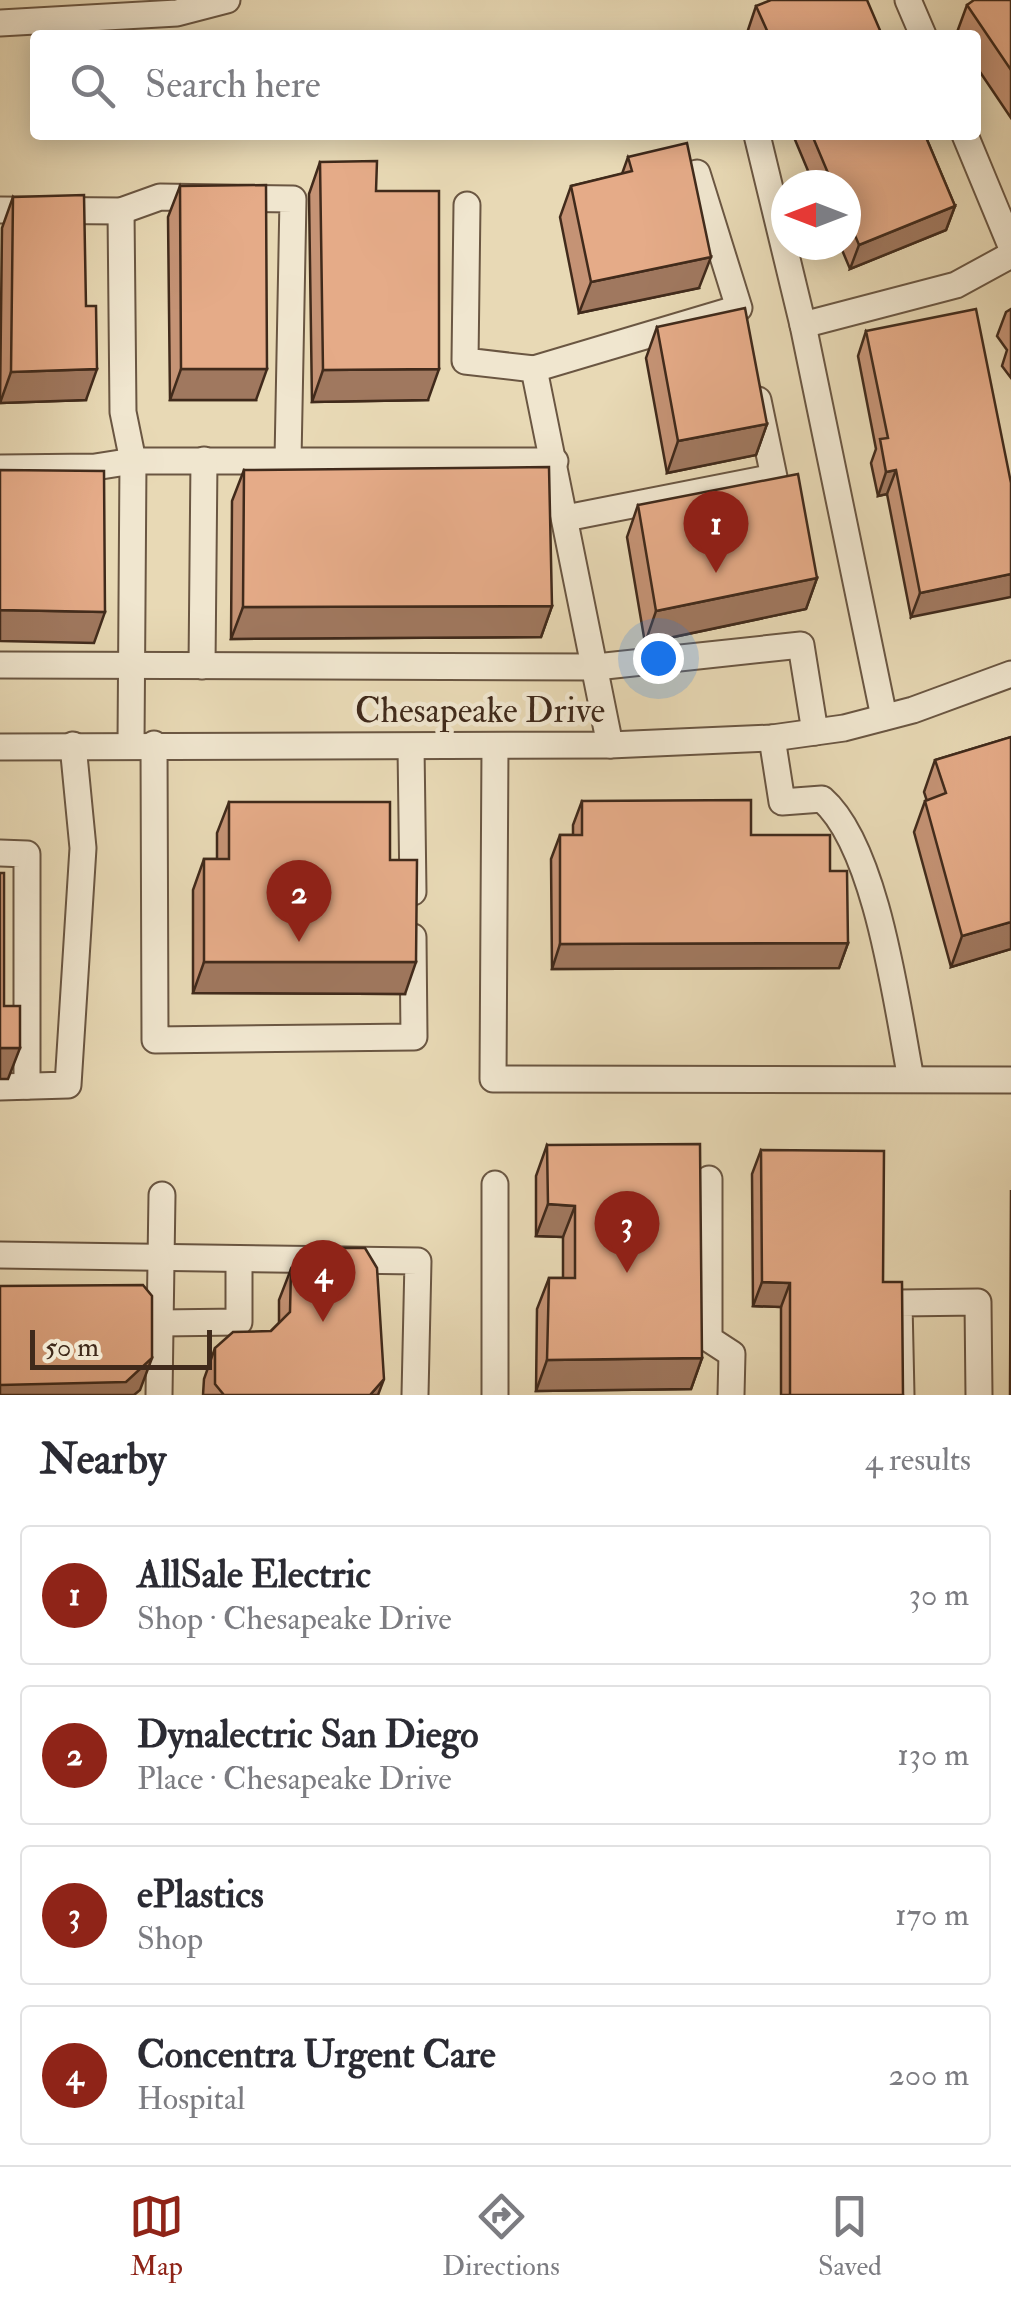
<!DOCTYPE html>
<meta charset="utf-8">
<style>
body{margin:0;font-family:"IM FELL Double Pica",serif;background:#f2f2f3;color:#2b2b33}
.compass{position:absolute;left:771px;top:170px;width:90px;height:90px;border-radius:50%;background:#fff;box-shadow:0 5px 25px #0003;rotate:270deg}
.scale{position:absolute;left:30px;bottom:25px;width:182px;box-sizing:border-box;padding-left:10px;border:5px solid #402a1b;border-top:0;font-size:28px;line-height:35px;white-space:nowrap;color:#402a1b;-webkit-text-stroke:8px #f0e6cf;paint-order:stroke}
.you{position:absolute;left:658px;top:658px;width:35px;height:35px;margin:-25px;border:8px solid #fff;border-radius:50%;background:#1a73e8;box-shadow:0 0 0 15px #1a73e833}
.badge{display:grid;place-items:center;width:65px;height:65px;border-radius:50%;background:#8f2418;color:#fff;font-size:32px;font-weight:700}
.pin{position:absolute;translate:-50% -82px;filter:drop-shadow(0 2px 5px #0008)}
.pin::after{content:'';position:absolute;top:52px;width:35px;height:30px;background:inherit;clip-path:polygon(0 0,100% 0,50% 100%)}
.list{margin:0;padding:0;list-style:none}
h2{display:flex;justify-content:space-between;align-items:center;height:130px;margin:0;padding:0 40px;font-size:42px}
h2 small{font-size:32px;font-weight:400;color:#7c7c81}
.list li{display:grid;grid-template-columns:65px 1fr auto;gap:30px;align-items:center;box-sizing:border-box;height:140px;margin:0 20px 20px;padding:0 20px;border:2px solid #e1e1e2;border-radius:10px}
.list b{display:block;font-size:38px;white-space:nowrap}
.list p{margin:0;font-size:32px;white-space:nowrap;color:#7c7c81}
.list em{font-size:32px;font-style:normal;color:#7c7c81}
.icon{flex:none;width:55px;height:55px;fill:none;stroke:currentColor;stroke-width:2;stroke-linecap:round;stroke-linejoin:round}
.map{position:relative;flex:none;width:1011px;height:1395px;overflow:hidden}
.search{position:absolute;background:#fff;box-shadow:0 5px 25px #0003;left:30px;right:30px;top:30px;height:110px;display:flex;align-items:center;gap:25px;box-sizing:border-box;padding:0 35px;border-radius:10px;color:#7c7c81;font-size:38px}
.sheet{height:770px;background:#fff}
nav{display:flex;justify-content:space-around;align-items:center;box-sizing:border-box;height:140px;border-top:2px solid #e1e1e2;background:#fff;font-size:28px;color:#7c7c81}
nav a{display:grid;justify-items:center;gap:5px}
nav .on{color:#8f2418}
.map>svg:first-child{display:block}
.lines{fill:none;stroke-linecap:round;stroke-linejoin:round}
.minor-casing{stroke:#6a5642;stroke-width:29}
.minor{stroke:#f0e6cf;stroke-width:25}
.wall{fill:#c59375;stroke:#402a1b;stroke-width:2.5}
.shaded-wall{fill:#a0785f;stroke:#402a1b;stroke-width:2.5}
.building{fill:#e5ab88;stroke:#402a1b;stroke-width:2.5}
.labels{text-anchor:middle;dominant-baseline:central;stroke-width:9;stroke-linejoin:round;paint-order:stroke}
.street-label{font-size:35px;fill:#402a1b;stroke:#f0e6cf}
</style>
<div class="map">
<svg width="1011" height="1395" viewBox="0 0 1011 1395">
<rect width="100%" height="100%" fill="#e8d9b5"/>
<filter id="stains"><feTurbulence type="fractalNoise" baseFrequency=".002" numOctaves="4"/><feColorMatrix values="0 0 0 0 .2 0 0 0 0 .09 0 0 0 0 .02 0 0 0 .5 -.17"/></filter>
<radialGradient id="worn" r=".72"><stop offset=".6" stop-color="#630" stop-opacity="0"/><stop offset="1" stop-color="#630" stop-opacity=".3"/></radialGradient>
<g class="lines">
<g class="minor-casing">
<g id="minor">
<path d="M 908,0 L 923,35"/>
<path d="M 0,23 L 177,13 L 227,0"/>
<path d="M 757,135 L 803,325 L 884,717"/>
<path d="M 965,135 L 1011,246"/>
<path d="M 467,205 L 465,361 L 534,369 L 610,745"/>
<path d="M 0,210 L 121,211 L 160,197 L 293,199 L 288,460"/>
<path d="M 121,211 L 123,412 L 133,461 L 131,744"/>
<path d="M 803,325 L 956,285 L 1011,255"/>
<path d="M 534,369 L 739,308 L 697,173"/>
<path d="M 0,468 L 95,467 L 133,461 L 555,461"/>
<path d="M 566,518 L 774,477 L 758,400"/>
<path d="M 0,665 L 596,667 L 801,645 L 815,732"/>
<path d="M 202,666 L 204,460"/>
<path d="M 772,738 L 782,802 L 822,799 C 877,847 897,1006 911,1079"/>
<path d="M 154,744 L 155,1040 L 414,1037 L 413,937"/>
<path d="M 0,747 L 610,745 L 772,738 L 844,728 L 913,710 L 1011,674"/>
<path d="M 411,747 L 413,892"/>
<path d="M 495,747 L 493,1079 L 1011,1080"/>
<path d="M 0,853 L 27,854 L 27,1086"/>
<path d="M 0,1087 L 68,1085 L 83,848 L 73,745"/>
<path d="M 709,1179 L 709,1339 L 732,1354 L 731,1395"/>
<path d="M 0,1255 L 418,1261 L 415,1395"/>
<path d="M 160,1323 L 239,1322 L 239,1259"/>
<path d="M 159,1395 L 162,1195"/>
<path d="M 495,1395 L 495,1184"/>
<path d="M 901,1395 L 899,1303 L 978,1302 L 979,1395"/>
</g>
</g>
<use href="#minor" class="minor"/>
</g>
<g class="wall">
<path d="M 1011,0 L 1011,118 L 976,66 L 976,35 L 956,35 L 967,5 Z"/>
<path d="M 756,6 L 882,35 L 750,35 L 748,30 Z"/>
<path d="M 793,135 L 925,135 L 955,206 L 946,230 L 850,269 L 840,245 L 846,245 L 846,185 L 814,185 Z"/>
<path d="M 628,157 L 699,288 L 579,313 L 560,217 L 571,186 L 622,174 Z"/>
<path d="M 320,162 L 376,191 L 428,400 L 312,402 L 309,194 Z"/>
<path d="M 180,186 L 256,400 L 170,400 L 168,217 Z"/>
<path d="M 13,197 L 86,306 L 86,400 L 0,403 L 2,228 Z"/>
<path d="M 1011,309 L 1011,378 L 1002,366 L 1007,350 L 997,336 L 1006,312 Z"/>
<path d="M 657,327 L 767,424 L 756,455 L 667,473 L 646,358 Z"/>
<path d="M 866,331 L 1011,483 L 911,617 L 887,494 L 878,496 L 871,463 L 876,449 L 858,356 Z"/>
<path d="M 244,470 L 552,606 L 541,637 L 231,639 L 232,501 Z"/>
<path d="M 638,505 L 817,578 L 806,609 L 645,643 L 627,537 Z"/>
<path d="M 1011,737 L 1011,949 L 951,967 L 914,832 L 925,801 L 927,801 L 924,792 L 935,760 Z"/>
<path d="M 582,801 L 751,835 L 830,871 L 848,943 L 839,968 L 552,969 L 551,859 L 560,835 L 573,835 L 573,825 Z"/>
<path d="M 229,802 L 390,860 L 405,994 L 193,993 L 193,890 L 204,859 L 217,859 L 217,833 Z"/>
<path d="M 547,1145 L 702,1358 L 691,1389 L 536,1391 L 537,1309 L 549,1278 L 563,1278 L 563,1237 L 536,1236 L 536,1176 Z"/>
<path d="M 761,1150 L 883,1282 L 903,1395 L 781,1395 L 781,1307 L 753,1306 L 752,1174 Z"/>
<path d="M 1011,1190 L 1011,1395 L 1010,1395 L 1011,1191 Z"/>
<path d="M 291,1269 L 378,1395 L 203,1395 L 204,1379 L 215,1348 L 271,1331 L 279,1323 L 279,1300 Z"/>
</g>
<g class="shaded-wall">
<path d="M 955,206 L 946,230 L 850,269 L 859,245 Z"/>
<path d="M 711,257 L 699,288 L 579,313 L 591,282 Z"/>
<path d="M 97,369 L 86,400 L 0,403 L 11,372 Z"/>
<path d="M 181,369 L 267,369 L 256,400 L 170,400 Z"/>
<path d="M 439,369 L 428,400 L 312,402 L 323,370 Z"/>
<path d="M 767,424 L 756,455 L 667,473 L 678,441 Z"/>
<path d="M 896,470 L 887,494 L 878,496 L 886,472 Z"/>
<path d="M 1011,574 L 1011,597 L 911,617 L 920,593 Z"/>
<path d="M 817,578 L 806,609 L 645,643 L 656,611 Z"/>
<path d="M 552,606 L 541,637 L 231,639 L 243,607 Z"/>
<path d="M 0,610 L 105,612 L 94,643 L 0,641 Z"/>
<path d="M 1011,922 L 1011,949 L 951,967 L 962,936 Z"/>
<path d="M 848,943 L 839,968 L 552,969 L 560,944 Z"/>
<path d="M 204,962 L 416,962 L 405,994 L 193,993 Z"/>
<path d="M 0,1048 L 20,1048 L 8,1079 L 0,1079 Z"/>
<path d="M 548,1204 L 575,1206 L 563,1237 L 536,1236 Z"/>
<path d="M 762,1282 L 790,1283 L 781,1307 L 753,1306 Z"/>
<path d="M 152,1358 L 140,1390 L 134,1395 L 0,1395 L 0,1385 Z"/>
<path d="M 702,1358 L 691,1389 L 536,1391 L 547,1360 Z"/>
<path d="M 384,1379 L 378,1395 L 370,1395 Z"/>
</g>
<g class="building">
<path d="M 771,0 L 867,0 L 882,35 L 769,35 L 756,6 Z"/>
<path d="M 974,0 L 1011,0 L 1011,70 L 967,5 Z"/>
<path d="M 812,135 L 925,135 L 955,206 L 859,245 L 846,214 L 846,185 L 833,185 Z"/>
<path d="M 687,143 L 711,257 L 591,282 L 571,186 L 632,171 L 628,157 Z"/>
<path d="M 377,161 L 376,191 L 439,191 L 439,369 L 323,370 L 320,162 Z"/>
<path d="M 266,185 L 267,369 L 181,369 L 180,186 Z"/>
<path d="M 84,195 L 86,306 L 96,306 L 97,369 L 11,372 L 13,197 Z"/>
<path d="M 745,308 L 767,424 L 678,441 L 657,327 Z"/>
<path d="M 976,309 L 1011,483 L 1011,574 L 920,593 L 896,470 L 886,472 L 880,439 L 888,438 L 866,331 Z"/>
<path d="M 549,467 L 552,606 L 243,607 L 244,470 Z"/>
<path d="M 0,470 L 104,471 L 105,612 L 0,610 Z"/>
<path d="M 798,474 L 817,578 L 656,611 L 638,505 Z"/>
<path d="M 1011,737 L 1011,922 L 962,936 L 925,801 L 946,793 L 935,760 Z"/>
<path d="M 751,800 L 751,835 L 830,835 L 830,871 L 847,871 L 848,943 L 560,944 L 560,835 L 582,835 L 582,801 Z"/>
<path d="M 229,802 L 390,802 L 390,860 L 417,860 L 416,962 L 204,962 L 204,859 L 229,859 Z"/>
<path d="M 0,873 L 4,873 L 4,1006 L 20,1006 L 20,1048 L 0,1048 Z"/>
<path d="M 700,1144 L 702,1358 L 547,1360 L 549,1278 L 575,1278 L 575,1206 L 548,1204 L 547,1145 Z"/>
<path d="M 761,1150 L 884,1151 L 883,1282 L 902,1282 L 903,1395 L 790,1395 L 790,1283 L 762,1282 Z"/>
<path d="M 308,1248 L 365,1248 L 377,1268 L 384,1379 L 370,1395 L 224,1395 L 215,1384 L 215,1348 L 233,1332 L 271,1331 L 290,1312 L 291,1269 Z"/>
<path d="M 143,1285 L 152,1296 L 152,1358 L 126,1382 L 0,1385 L 0,1286 Z"/>
</g>
<g class="labels">
<g class="street-label">
<text x="480" y="711">Chesapeake Drive</text>
</g>
</g>
<rect width="100%" height="100%" filter="url(#stains)"/>
<rect width="100%" height="100%" fill="url(#worn)"/>
</svg>
<svg class="compass" viewBox="-18 -18 36 36"><path d="M0-13l5 13h-10z" fill="#e53935"/><path d="M0 13l5-13h-10z" fill="#7c7c81"/></svg>
<div class="scale">50 m</div>
<div class="you"></div>
<div class="pin badge" style="left:716px;top:573px">1</div>
<div class="pin badge" style="left:299px;top:942px">2</div>
<div class="pin badge" style="left:627px;top:1273px">3</div>
<div class="pin badge" style="left:323px;top:1322px">4</div>
<div class="search"><svg class="icon" aria-label="search" viewBox="0 0 24 24"><circle cx="10" cy="10" r="6"/><path d="M15 15l6 6"/></svg>Search here</div>
</div>
<section class="sheet">
<h2>Nearby<small>4 results</small></h2>
<ul class="list">
<li><span class="badge">1</span><div><b>AllSale Electric</b><p>Shop · Chesapeake Drive</p></div><em>30 m</em></li>
<li><span class="badge">2</span><div><b>Dynalectric San Diego</b><p>Place · Chesapeake Drive</p></div><em>130 m</em></li>
<li><span class="badge">3</span><div><b>ePlastics</b><p>Shop</p></div><em>170 m</em></li>
<li><span class="badge">4</span><div><b>Concentra Urgent Care</b><p>Hospital</p></div><em>200 m</em></li>
</ul>
</section>
<nav>
<a class="on"><svg class="icon" aria-label="map" viewBox="0 0 24 24"><path d="M3 6l6-2 6 2 6-2v14l-6 2-6-2-6 2zM9 4v14M15 6v14"/></svg>Map</a>
<a><svg class="icon" aria-label="directions" viewBox="0 0 24 24"><path d="M12 3l9 9-9 9-9-9zM9 14v-3h6M13 9l2 2-2 2"/></svg>Directions</a>
<a><svg class="icon" aria-label="saved" viewBox="0 0 24 24"><path d="M7 4h10v16l-5-4-5 4z"/></svg>Saved</a>
</nav>
